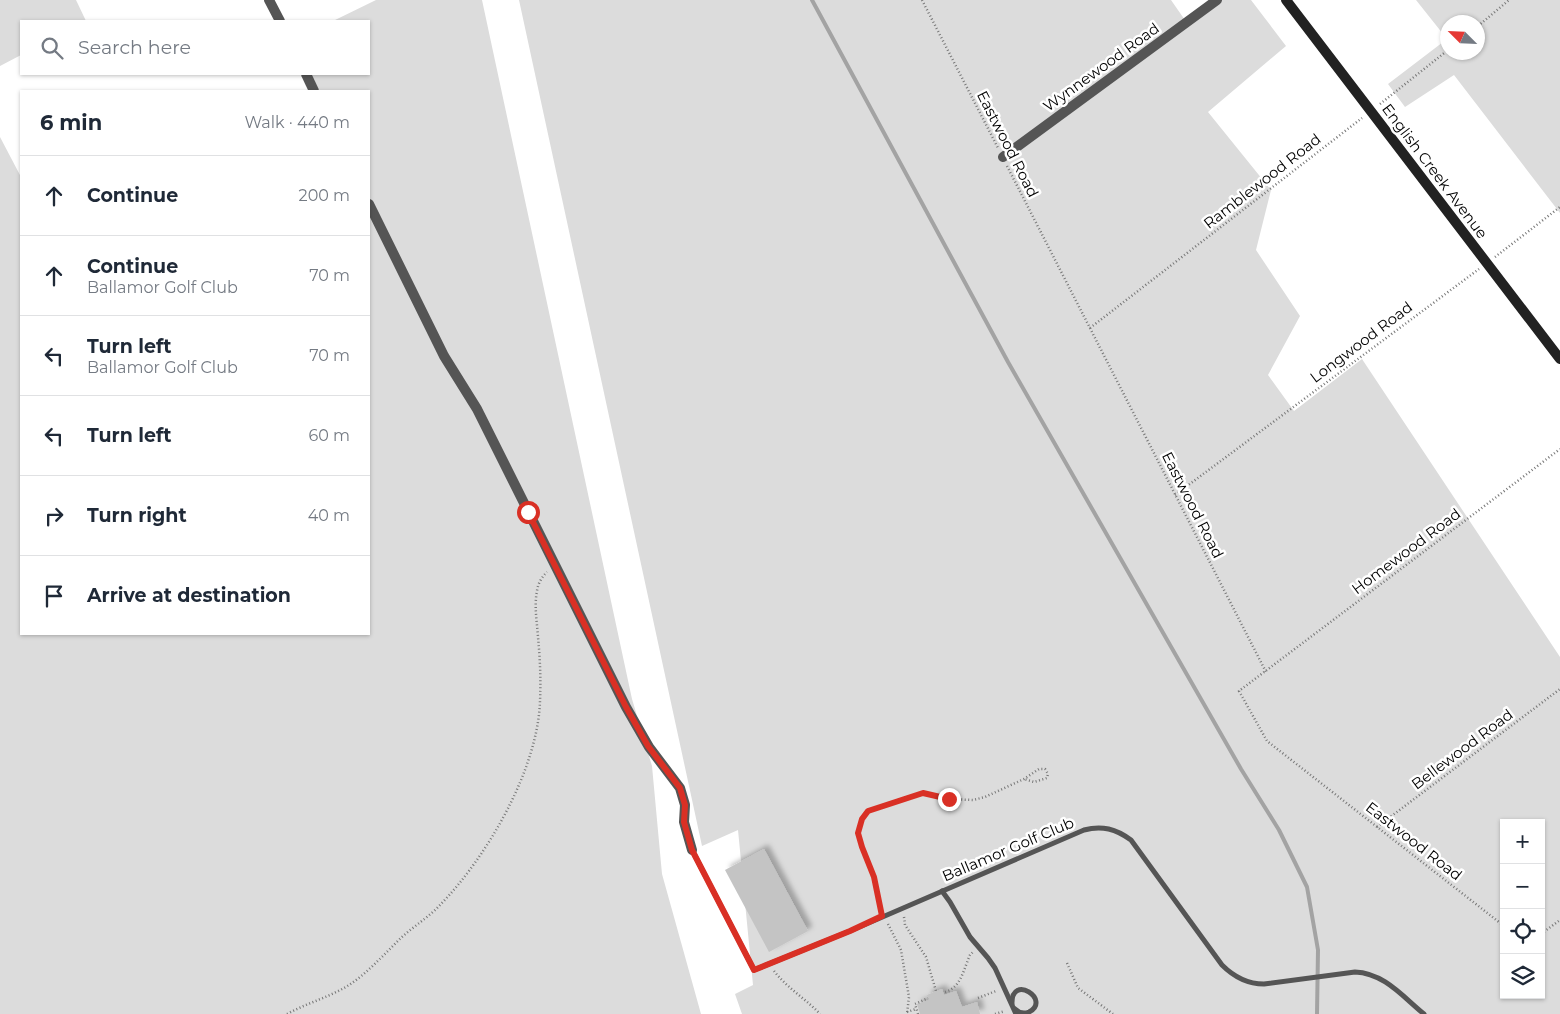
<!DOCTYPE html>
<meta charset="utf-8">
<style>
body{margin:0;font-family:Montserrat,sans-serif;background:#f6f6f7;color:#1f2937}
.controls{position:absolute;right:15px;bottom:15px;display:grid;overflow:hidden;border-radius:0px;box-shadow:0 1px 4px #0004}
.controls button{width:45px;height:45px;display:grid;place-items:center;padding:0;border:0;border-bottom:1px solid #e0e1e3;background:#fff;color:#1f2937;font:25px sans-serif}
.compass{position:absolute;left:1440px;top:15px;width:45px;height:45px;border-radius:50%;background:#fff;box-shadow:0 1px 4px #0004;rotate:294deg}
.stop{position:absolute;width:15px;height:15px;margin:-11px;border:4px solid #d93025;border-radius:50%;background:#fff}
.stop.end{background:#d93025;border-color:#fff;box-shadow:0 1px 5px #0008}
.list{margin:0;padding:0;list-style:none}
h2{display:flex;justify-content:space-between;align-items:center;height:65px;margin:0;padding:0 20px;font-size:21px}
h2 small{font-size:16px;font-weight:400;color:#747a83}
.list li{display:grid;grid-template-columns:32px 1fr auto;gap:15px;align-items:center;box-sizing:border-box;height:80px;padding:0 20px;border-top:1px solid #e0e1e3}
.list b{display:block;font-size:19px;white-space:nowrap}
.list p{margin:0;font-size:16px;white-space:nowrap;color:#747a83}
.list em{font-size:16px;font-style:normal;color:#747a83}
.icon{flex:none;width:28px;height:28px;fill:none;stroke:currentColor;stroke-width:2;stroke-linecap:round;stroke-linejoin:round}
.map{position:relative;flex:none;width:1560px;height:1014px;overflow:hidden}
.search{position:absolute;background:#fff;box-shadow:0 1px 4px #0004;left:20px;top:20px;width:350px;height:55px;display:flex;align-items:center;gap:12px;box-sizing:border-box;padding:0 18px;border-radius:0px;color:#747a83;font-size:19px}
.panel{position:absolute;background:#fff;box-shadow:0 1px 4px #0004;left:20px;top:90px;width:350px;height:545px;border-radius:0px}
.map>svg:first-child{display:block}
.green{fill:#dcdcdc;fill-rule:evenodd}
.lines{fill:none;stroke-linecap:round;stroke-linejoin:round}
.stream{stroke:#a3a3a3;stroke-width:4}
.building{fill:#c4c4c4;filter:url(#shadow)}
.path{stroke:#777;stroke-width:2.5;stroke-dasharray:1 2.5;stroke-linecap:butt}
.service{stroke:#555;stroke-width:5}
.minor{stroke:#555;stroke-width:10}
.secondary{stroke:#222;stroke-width:10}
.route{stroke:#d93025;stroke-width:6}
.labels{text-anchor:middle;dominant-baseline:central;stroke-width:5;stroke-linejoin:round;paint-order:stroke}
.street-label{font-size:15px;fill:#000;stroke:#fff}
</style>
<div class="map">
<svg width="1560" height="1014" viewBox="0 0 1560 1014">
<defs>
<filter id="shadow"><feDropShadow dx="4.5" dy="-4.5" stdDeviation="2.5" flood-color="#0004"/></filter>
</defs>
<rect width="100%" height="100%" fill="#fff"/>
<g class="green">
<path d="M 0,0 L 76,0 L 86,21 L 21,21 L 21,55 L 0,66 Z"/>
<path d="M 376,0 L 482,0 L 632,699 L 652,766 L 662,874 L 701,1014 L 0,1014 L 0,137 L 21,177 L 21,634 L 369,634 L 369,91 L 317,91 L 308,74 L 369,74 L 369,21 L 333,21 Z"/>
<path d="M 519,0 L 1171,0 L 1187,23 L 1218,0 L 1251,0 L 1286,46 L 1208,112 L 1271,190 L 1256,250 L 1300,316 L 1268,375 L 1294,411 L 1362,359 L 1560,657 L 1560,1014 L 742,1014 L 735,994 L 753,985 L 738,830 L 702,846 ZM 1504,823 L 1541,823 L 1541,995 L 1504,995 Z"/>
<path d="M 1416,0 L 1560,0 L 1560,213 L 1454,75 L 1405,107 L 1388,84 L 1447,39 ZM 1448,22 L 1478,22 L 1478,52 L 1448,52 Z"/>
</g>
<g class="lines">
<path class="stream" d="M 812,0 L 1008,362 L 1241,769 L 1279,830 L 1307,887 L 1318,950 L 1317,1014"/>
</g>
<g class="building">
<path d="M 764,849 L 808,931 L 769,952 L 725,870 Z"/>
<path d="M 942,989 L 944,995 L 956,991 L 962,1007 L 977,1002 L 980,1014 L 920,1014 L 917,1004 L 929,1000 L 927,995 Z"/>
</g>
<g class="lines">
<g class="path">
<path d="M 922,0 L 998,148"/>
<path d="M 1478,26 L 1509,0"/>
<path d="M 1380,104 L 1448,50"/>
<path d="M 1007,166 L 1266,672"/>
<path d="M 1495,257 L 1560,207"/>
<path d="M 1090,328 L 1362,118"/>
<path d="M 1175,495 L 1479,269"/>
<path d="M 1377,827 L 1560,689"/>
<path d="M 880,908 L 874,877 L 861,847 L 859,833 L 862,819 L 868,811 L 923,793 L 949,799 L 973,800 L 985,797 L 1024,779 L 1039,769 L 1045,769 L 1048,774 L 1047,778 L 1034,782 L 1024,779"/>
<path d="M 904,917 L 905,925 L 926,957 L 936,991"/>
<path d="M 888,924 L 901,950 L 909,997 L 907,1014"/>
<path d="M 1504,926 L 1267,741 L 1239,691 L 1560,449"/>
<path d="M 1541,934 L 1560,920"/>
<path d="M 1067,963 L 1078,988 L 1113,1014"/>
<path d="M 774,971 C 787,988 806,999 820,1014"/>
<path d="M 945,992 C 961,988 964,968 970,955 L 973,952"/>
<path d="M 978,998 L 996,991"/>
<path d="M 907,1012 L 916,1009"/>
<path d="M 287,1014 C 307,1003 330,997 349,985 C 369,972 385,953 402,937 C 414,926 429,917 440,905 C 487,857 538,769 540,701 C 541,680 540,658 538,637 C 537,622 534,606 537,591 C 538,583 542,577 547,572"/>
<path d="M 918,1014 L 915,1004 L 928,998"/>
<path d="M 995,1014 L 1005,1011"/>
</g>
<g class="service">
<path d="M 692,850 L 754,970 L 850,931 L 1084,830 C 1102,825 1116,829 1131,840 L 1222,965 C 1234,977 1247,984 1264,984 L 1355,972 C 1384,973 1403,997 1424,1014"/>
<path d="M 942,891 L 950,902 L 970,937 L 988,958 L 995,968 L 1016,1014"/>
<path d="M 1012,1004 C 1011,973 1052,1000 1029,1012 C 1024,1014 1019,1013 1015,1009"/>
</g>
<g class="minor">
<path d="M 269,0 L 280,21"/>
<path d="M 306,74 L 314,91"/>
<path d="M 1003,157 L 1217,0"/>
<path d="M 369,204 L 444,356 L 477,409 L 626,707 L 649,747 L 680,788 L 685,805 L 684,822 L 692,850"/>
</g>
<path class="secondary" d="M 1286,0 L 1560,359"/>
</g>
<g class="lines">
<path class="route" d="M 528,512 L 626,707 L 648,746 L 680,788 L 685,805 L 684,822 L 692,850 L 754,970 L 850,931 L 882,916 L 874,877 L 862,847 L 858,833 L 862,819 L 868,811 L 923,793 L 949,799"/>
</g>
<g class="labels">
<g class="street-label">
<text transform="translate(1101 67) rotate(-36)">Wynnewood Road</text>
<text transform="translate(1008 144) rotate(63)">Eastwood Road</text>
<text transform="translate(1435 171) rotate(53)">English Creek Avenue</text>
<text transform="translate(1262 181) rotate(-38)">Ramblewood Road</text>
<text transform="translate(1361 342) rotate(-37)">Longwood Road</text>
<text transform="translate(1193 505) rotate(63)">Eastwood Road</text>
<text transform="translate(1406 551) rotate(-37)">Homewood Road</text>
<text transform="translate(1462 749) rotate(-37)">Bellewood Road</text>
<text transform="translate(1414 841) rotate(38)">Eastwood Road</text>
<text transform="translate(1008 849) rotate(-23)">Ballamor Golf Club</text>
</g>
</g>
</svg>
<div class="controls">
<button>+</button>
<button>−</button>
<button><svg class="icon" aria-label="locate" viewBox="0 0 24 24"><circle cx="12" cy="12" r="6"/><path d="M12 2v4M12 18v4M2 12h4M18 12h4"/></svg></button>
<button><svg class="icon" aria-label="layers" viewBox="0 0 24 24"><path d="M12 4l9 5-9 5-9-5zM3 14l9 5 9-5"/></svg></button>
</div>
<svg class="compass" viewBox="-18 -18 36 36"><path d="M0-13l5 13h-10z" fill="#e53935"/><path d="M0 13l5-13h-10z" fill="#747a83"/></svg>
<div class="stop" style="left:528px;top:512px"></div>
<div class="stop end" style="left:949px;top:799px"></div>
<div class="search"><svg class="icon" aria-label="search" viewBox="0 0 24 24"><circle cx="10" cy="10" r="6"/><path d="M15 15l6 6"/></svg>Search here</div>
<section class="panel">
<h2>6 min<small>Walk · 440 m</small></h2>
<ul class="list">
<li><svg class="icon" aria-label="ahead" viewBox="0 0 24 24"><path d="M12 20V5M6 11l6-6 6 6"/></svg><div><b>Continue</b></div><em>200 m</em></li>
<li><svg class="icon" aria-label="ahead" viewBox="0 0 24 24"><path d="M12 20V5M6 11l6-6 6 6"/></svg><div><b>Continue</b><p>Ballamor Golf Club</p></div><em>70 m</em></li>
<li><svg class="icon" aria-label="left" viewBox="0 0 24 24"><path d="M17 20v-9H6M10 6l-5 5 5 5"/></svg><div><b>Turn left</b><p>Ballamor Golf Club</p></div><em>70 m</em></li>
<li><svg class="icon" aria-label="left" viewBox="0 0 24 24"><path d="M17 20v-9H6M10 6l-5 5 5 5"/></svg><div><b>Turn left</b></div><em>60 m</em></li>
<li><svg class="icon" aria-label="right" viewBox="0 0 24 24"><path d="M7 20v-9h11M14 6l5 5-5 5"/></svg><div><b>Turn right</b></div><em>40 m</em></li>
<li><svg class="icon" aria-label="arrive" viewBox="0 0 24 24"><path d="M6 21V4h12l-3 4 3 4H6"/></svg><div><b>Arrive at destination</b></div></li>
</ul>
</section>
</div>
